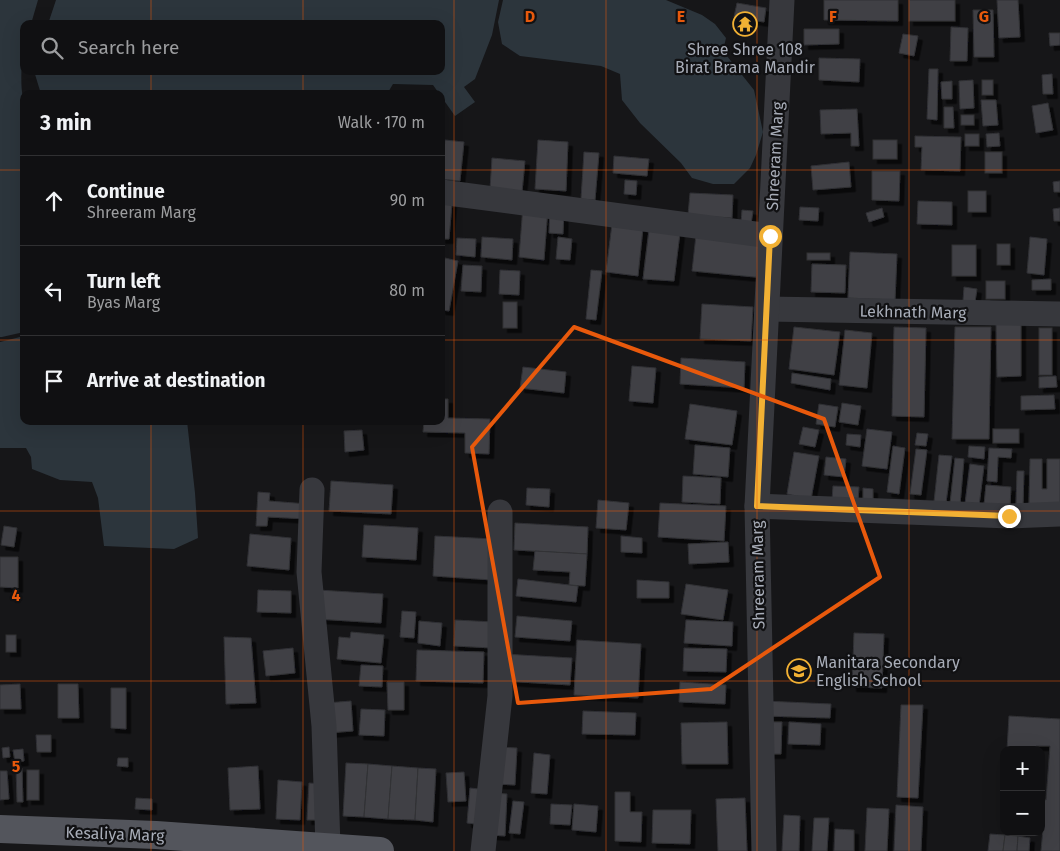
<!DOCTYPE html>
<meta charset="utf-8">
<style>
body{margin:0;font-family:"Fira Sans",sans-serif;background:#19191b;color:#f1f3f6}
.controls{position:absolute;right:15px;bottom:15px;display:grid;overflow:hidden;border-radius:10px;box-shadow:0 5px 20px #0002}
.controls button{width:45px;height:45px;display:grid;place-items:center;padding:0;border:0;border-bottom:1px solid #303032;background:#101012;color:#f1f3f6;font:25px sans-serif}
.stop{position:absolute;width:15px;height:15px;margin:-11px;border:4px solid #f2b134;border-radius:50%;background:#fff}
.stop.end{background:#f2b134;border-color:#fff;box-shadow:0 1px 5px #0008}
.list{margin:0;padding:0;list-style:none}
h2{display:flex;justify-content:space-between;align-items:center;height:65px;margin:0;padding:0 20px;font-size:21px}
h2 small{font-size:16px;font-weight:400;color:#9c9d9f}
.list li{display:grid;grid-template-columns:32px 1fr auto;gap:15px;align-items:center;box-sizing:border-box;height:90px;padding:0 20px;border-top:1px solid #303032}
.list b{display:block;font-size:19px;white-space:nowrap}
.list p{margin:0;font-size:16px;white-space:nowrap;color:#9c9d9f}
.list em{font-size:16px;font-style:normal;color:#9c9d9f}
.icon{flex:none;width:28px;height:28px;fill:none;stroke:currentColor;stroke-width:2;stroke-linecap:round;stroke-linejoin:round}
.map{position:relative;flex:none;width:1060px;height:851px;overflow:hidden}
.search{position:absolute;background:#101012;box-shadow:0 5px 20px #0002;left:20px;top:20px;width:425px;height:55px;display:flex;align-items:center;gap:12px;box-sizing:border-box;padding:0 18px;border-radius:10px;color:#9c9d9f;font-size:19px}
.panel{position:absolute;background:#101012;box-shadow:0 5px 20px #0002;left:20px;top:90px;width:425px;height:335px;border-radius:10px}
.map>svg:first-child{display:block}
.water{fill:#2c353c}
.building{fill:#404145;stroke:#303034;filter:url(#shadow)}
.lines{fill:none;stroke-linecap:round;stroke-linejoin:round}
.minor{stroke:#37383d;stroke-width:25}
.major{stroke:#53555c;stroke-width:28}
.route{stroke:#f2b134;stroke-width:6}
.marked{fill:none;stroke:#e8590c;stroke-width:4;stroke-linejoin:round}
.grid{fill:none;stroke:#e8590c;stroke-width:1;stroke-opacity:0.55}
.labels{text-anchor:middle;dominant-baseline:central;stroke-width:4.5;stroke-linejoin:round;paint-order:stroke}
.poi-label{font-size:16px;fill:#a8adb8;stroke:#111113}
.street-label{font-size:16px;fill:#a8adb8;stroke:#111113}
.grid-label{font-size:16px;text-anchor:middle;font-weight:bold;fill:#e8590c;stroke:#111113;stroke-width:4.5;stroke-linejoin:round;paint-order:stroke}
</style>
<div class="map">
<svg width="1060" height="851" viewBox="0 0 1060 851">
<defs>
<filter id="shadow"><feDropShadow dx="4.5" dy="4.5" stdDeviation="0" flood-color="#0009"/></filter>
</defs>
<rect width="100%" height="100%" fill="#161618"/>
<g class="water">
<path d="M 0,0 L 38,0 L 31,24 L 24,24 C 24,44 18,85 24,101 L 24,332 L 2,337 L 0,337 Z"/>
<path d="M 56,0 L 499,0 L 492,35 L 475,79 L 464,87 L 475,102 L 455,116 L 433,85 L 393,84 L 387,94 L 41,94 L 34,71 L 441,71 L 441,24 L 48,24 Z"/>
<path d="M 503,0 L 666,0 L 702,15 L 715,24 L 726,38 L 723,51 L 754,90 L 763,132 L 756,155 L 750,168 L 734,184 L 713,184 L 692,178 L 681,163 L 640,123 L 622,100 L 620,74 L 601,66 L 520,56 L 502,44 L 498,22 Z"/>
<path d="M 24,336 L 24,421 L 187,421 L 195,493 L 198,538 L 174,549 L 104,546 L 98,498 L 92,482 L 60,480 L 32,469 L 31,457 L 26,448 L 0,448 L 0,342 Z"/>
</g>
<g class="building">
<path d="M 824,0 L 898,0 L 898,21 L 824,20 Z"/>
<rect x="909" y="0" width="46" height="21"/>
<path d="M 997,0 L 1018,0 L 1020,37 L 999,38 Z"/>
<path d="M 737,3 L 766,8 L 764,22 L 734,17 Z"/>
<path d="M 973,10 L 993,10 L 994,57 L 974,57 Z"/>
<path d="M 951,27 L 968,28 L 967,61 L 950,61 Z"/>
<path d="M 804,29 L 839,29 L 839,44 L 804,45 Z"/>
<path d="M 1049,33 L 1060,33 L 1060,45 L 1050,46 Z"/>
<path d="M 903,34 L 918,36 L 914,56 L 899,53 Z"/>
<path d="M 819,58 L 860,59 L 859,82 L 819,80 Z"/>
<path d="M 929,69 L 938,69 L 937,120 L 927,119 Z"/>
<path d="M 1052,74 L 1053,94 L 1043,94 L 1042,75 Z"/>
<path d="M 973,80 L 974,108 L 960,109 L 959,81 Z"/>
<rect x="982" y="80" width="11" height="15"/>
<path d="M 952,81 L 952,99 L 942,99 L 941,82 Z"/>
<path d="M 981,100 L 996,100 L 998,125 L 983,126 Z"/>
<path d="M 1048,103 L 1053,130 L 1036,133 L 1032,106 Z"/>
<path d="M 944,107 L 953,107 L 954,128 L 944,128 Z"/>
<path d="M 857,109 L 859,146 L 851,146 L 851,133 L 821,134 L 820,110 Z"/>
<rect x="961" y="115" width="13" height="10"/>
<path d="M 999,133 L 1000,146 L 987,147 L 986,134 Z"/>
<rect x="965" y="134" width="14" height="12"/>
<path d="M 915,136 L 961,137 L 960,171 L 921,170 L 922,147 L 915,147 Z"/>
<path d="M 445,140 L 464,142 L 460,181 L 441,179 Z"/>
<path d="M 538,140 L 568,142 L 566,191 L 535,189 Z"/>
<rect x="873" y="140" width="24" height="19"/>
<path d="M 584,152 L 599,153 L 595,200 L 581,199 Z"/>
<rect x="985" y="152" width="17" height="21"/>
<path d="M 614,156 L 649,159 L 647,176 L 613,173 Z"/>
<path d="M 492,158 L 525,161 L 522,192 L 490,189 Z"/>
<path d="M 849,162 L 851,187 L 813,190 L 811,166 Z"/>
<path d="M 872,171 L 900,171 L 899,201 L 872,200 Z"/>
<path d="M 625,180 L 637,181 L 636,195 L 624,194 Z"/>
<path d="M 1060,181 L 1060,192 L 1054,192 L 1053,182 Z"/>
<rect x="968" y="191" width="18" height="21"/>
<path d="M 690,193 L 733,195 L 732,218 L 688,215 Z"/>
<path d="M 918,201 L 952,202 L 952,225 L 917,224 Z"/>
<path d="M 441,202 L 452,203 L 449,239 L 441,239 Z"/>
<path d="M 523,206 L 548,208 L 544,260 L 519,257 Z"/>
<path d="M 800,207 L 819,208 L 818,221 L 799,220 Z"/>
<path d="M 882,208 L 884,217 L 869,222 L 866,213 Z"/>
<path d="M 1060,208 L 1060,221 L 1054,221 L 1053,209 Z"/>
<path d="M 550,209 L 564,211 L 563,234 L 549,233 Z"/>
<path d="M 742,210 L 753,211 L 751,224 L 741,223 Z"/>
<path d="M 612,224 L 643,228 L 638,276 L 606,272 Z"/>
<path d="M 649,230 L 680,233 L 674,281 L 643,279 Z"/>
<path d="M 696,235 L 768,243 L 765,278 L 692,271 Z"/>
<path d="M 482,237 L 513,239 L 512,260 L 481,257 Z"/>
<path d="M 558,237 L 572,239 L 570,260 L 556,259 Z"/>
<path d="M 1030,237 L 1047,239 L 1044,275 L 1027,273 Z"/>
<path d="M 457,238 L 476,239 L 475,257 L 456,255 Z"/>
<rect x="997" y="244" width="13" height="21"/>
<rect x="952" y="245" width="24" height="31"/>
<path d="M 850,252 L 897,254 L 895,300 L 848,298 Z"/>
<rect x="807" y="253" width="23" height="7"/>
<path d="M 445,258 L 458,261 L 449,311 L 441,310 L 441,279 Z"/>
<path d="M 812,264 L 846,265 L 845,293 L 811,292 Z"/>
<path d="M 463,265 L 482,266 L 481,292 L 461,291 Z"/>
<path d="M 500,270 L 520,271 L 519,295 L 499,294 Z"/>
<path d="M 591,270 L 602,271 L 596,320 L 586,319 Z"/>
<path d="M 1051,279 L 1051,290 L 1032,290 L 1032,280 Z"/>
<rect x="986" y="281" width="19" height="18"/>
<path d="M 964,287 L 977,289 L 975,302 L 963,301 Z"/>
<rect x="503" y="302" width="14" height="26"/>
<path d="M 702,304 L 753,307 L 751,341 L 700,339 Z"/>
<path d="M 1021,322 L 1021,376 L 997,377 L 996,323 Z"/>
<path d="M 794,327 L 840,332 L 834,375 L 789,369 Z"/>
<path d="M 894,327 L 926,328 L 924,417 L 892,416 Z"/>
<path d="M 955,327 L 991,327 L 989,439 L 952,439 Z"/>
<rect x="1039" y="328" width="13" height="47"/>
<path d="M 845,330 L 872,333 L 867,388 L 839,385 Z"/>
<path d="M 681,358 L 745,362 L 744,388 L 680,384 Z"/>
<path d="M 632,366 L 656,368 L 653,403 L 629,401 Z"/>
<path d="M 523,367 L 566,372 L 564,393 L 520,388 Z"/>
<path d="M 792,373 L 831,379 L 830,390 L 791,383 Z"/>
<path d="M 1056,376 L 1057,387 L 1039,388 L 1039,377 Z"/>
<path d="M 1054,395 L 1055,409 L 1021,410 L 1021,396 Z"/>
<path d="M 441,399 L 448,399 L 448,418 L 490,419 L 489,454 L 465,453 L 465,433 L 423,432 L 424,421 L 441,421 Z"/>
<path d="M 842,403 L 861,406 L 858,425 L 839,422 Z"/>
<path d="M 690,404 L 737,411 L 732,445 L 685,439 Z"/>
<path d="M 819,404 L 838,407 L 835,427 L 816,424 Z"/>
<path d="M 803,427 L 819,430 L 815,447 L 799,444 Z"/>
<path d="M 867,429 L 892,432 L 887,469 L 862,466 Z"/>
<rect x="993" y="429" width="26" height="14"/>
<path d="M 362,430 L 364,450 L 345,452 L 344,431 Z"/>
<path d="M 917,433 L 928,434 L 926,446 L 915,445 Z"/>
<path d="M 847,434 L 861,435 L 860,447 L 846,445 Z"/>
<path d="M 695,445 L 730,448 L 728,477 L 693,474 Z"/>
<path d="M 893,446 L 905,448 L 899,494 L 887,492 Z"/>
<path d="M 969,446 L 985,447 L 984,459 L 968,457 Z"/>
<path d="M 989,448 L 1012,449 L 1011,458 L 998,457 L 997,482 L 987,481 Z"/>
<path d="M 916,449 L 927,450 L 921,495 L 910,494 Z"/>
<path d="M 794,452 L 819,456 L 811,499 L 787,494 Z"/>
<path d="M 939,455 L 952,456 L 946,503 L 934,502 Z"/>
<path d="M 826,457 L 846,459 L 844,477 L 824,475 Z"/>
<path d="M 955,458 L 964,459 L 960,505 L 950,504 Z"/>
<path d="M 1030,459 L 1042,459 L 1042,489 L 1047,489 L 1047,459 L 1060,459 L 1060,505 L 1029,505 Z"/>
<path d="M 970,464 L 984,466 L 979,506 L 965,504 Z"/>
<path d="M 1017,471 L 1024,471 L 1023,506 L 1016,506 Z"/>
<path d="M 683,476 L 721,478 L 720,504 L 682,502 Z"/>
<path d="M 331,481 L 393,485 L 391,514 L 329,511 Z"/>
<path d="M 986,485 L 1011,487 L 1010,507 L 984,505 Z"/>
<path d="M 833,486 L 859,487 L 858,501 L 832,500 Z"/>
<path d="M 527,488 L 550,489 L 549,507 L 526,505 Z"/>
<path d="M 863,488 L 873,489 L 873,502 L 863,501 Z"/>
<path d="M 258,492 L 270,493 L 269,501 L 308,504 L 307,519 L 268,517 L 267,526 L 256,526 Z"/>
<path d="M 598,500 L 629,503 L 626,530 L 596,528 Z"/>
<path d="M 660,503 L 726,506 L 724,541 L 658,537 Z"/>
<path d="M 515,523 L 588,527 L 587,554 L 514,550 Z"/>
<path d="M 364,525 L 418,528 L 416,560 L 362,557 Z"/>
<path d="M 4,526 L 17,528 L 14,547 L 1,545 Z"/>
<path d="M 250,534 L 291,538 L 289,570 L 247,566 Z"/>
<path d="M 435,536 L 494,539 L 492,580 L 433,576 Z"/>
<path d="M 621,536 L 642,538 L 642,553 L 621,552 Z"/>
<path d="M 728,542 L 729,562 L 689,564 L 688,544 Z"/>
<path d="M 535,551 L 587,554 L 585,586 L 569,585 L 570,572 L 533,570 Z"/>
<path d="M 0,557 L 18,557 L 18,588 L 0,587 Z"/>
<path d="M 518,579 L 578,586 L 576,602 L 516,596 Z"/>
<path d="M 637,580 L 669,582 L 669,598 L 637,598 Z"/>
<path d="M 686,584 L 728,590 L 723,620 L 681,614 Z"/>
<path d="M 258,590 L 291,591 L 291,613 L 257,612 Z"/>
<path d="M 318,590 L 383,594 L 381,623 L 316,619 Z"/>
<path d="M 402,611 L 416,612 L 414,638 L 400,637 Z"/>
<path d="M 517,616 L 572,621 L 570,641 L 515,637 Z"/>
<path d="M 455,620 L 494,622 L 492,648 L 454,646 Z"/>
<path d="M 686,620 L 733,622 L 732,646 L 684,643 Z"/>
<path d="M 419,621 L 442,623 L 440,646 L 418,643 Z"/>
<path d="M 351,632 L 384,635 L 381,663 L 337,659 L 339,637 L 350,638 Z"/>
<path d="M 854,633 L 884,634 L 882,688 L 852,687 Z"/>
<rect x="6" y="635" width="10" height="17"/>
<path d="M 224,637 L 251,638 L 256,703 L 226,704 Z"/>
<path d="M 577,640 L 641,644 L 638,698 L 574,695 Z"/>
<path d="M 293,648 L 295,673 L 266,676 L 263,651 Z"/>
<path d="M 684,648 L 727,649 L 726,672 L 683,671 Z"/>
<path d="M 417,650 L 484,652 L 483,683 L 416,681 Z"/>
<path d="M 503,654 L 572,658 L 570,685 L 502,681 Z"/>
<path d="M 361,665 L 383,666 L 382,687 L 359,686 Z"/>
<path d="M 387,682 L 404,682 L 404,710 L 388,710 Z"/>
<path d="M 680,682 L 726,685 L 725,704 L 679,702 Z"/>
<path d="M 20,684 L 21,709 L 0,709 L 0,685 Z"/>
<path d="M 58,684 L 78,684 L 79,718 L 58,718 Z"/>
<path d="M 111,688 L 126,688 L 126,729 L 111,728 Z"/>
<path d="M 351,701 L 353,731 L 328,733 L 326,703 Z"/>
<path d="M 764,701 L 831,704 L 830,718 L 764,716 Z"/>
<path d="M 901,705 L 923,705 L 918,798 L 897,797 Z"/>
<path d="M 361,709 L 385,710 L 384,736 L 359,735 Z"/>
<path d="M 583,711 L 636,713 L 635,735 L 582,734 Z"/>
<path d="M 1009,716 L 1060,719 L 1060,851 L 1041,851 L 1044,818 L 1041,818 L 1041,799 L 1046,800 L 1050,746 L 1036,746 L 1036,750 L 1007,750 Z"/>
<path d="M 727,722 L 728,764 L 682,764 L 681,723 Z"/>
<path d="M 767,722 L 782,722 L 781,754 L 766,754 Z"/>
<path d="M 789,722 L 821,724 L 820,745 L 788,744 Z"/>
<path d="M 36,735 L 51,735 L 51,752 L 37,752 Z"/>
<path d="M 9,747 L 10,757 L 3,758 L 2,748 Z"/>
<path d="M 498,747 L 517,748 L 515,785 L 496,784 Z"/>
<path d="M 23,749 L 24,761 L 15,762 L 13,750 Z"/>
<path d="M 534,753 L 550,755 L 547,794 L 531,793 Z"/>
<path d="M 118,758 L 128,758 L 128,767 L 117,766 Z"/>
<path d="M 346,763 L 368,764 L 364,817 L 343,816 Z"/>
<path d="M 368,764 L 392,766 L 388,819 L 364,817 Z"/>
<path d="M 258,766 L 260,809 L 230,810 L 228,768 Z"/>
<path d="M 392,766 L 418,768 L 415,820 L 388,819 Z"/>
<path d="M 16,768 L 22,768 L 23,802 L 17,802 Z"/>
<path d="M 418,768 L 436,769 L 433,822 L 415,820 Z"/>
<rect x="27" y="770" width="12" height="30"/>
<path d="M 0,771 L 7,771 L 9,799 L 0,800 Z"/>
<path d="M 464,772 L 466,801 L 448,802 L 446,773 Z"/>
<path d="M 278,780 L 302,782 L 300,820 L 276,819 Z"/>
<path d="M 309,783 L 323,784 L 321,820 L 307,820 Z"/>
<path d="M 470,788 L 487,790 L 484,825 L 467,823 Z"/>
<path d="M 615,792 L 630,792 L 630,812 L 642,812 L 641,842 L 615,841 Z"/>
<path d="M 492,793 L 507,794 L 505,836 L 490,835 Z"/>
<path d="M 136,798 L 152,799 L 152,810 L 135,809 Z"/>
<path d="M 745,798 L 747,851 L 718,851 L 716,799 Z"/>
<path d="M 513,801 L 524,802 L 520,834 L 509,833 Z"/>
<path d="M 551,804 L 572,805 L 570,825 L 550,824 Z"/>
<path d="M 574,804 L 598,806 L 596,832 L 572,830 Z"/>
<path d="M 896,805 L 923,807 L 921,851 L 894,851 Z"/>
<path d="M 867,808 L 889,809 L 887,851 L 865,851 Z"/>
<path d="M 653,810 L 691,810 L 690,844 L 652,843 Z"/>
<path d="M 784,815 L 800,816 L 799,851 L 782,851 Z"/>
<path d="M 814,818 L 829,818 L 827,851 L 812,851 Z"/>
<path d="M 835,829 L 854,830 L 854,851 L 834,851 Z"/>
<path d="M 990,834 L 1005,835 L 1003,851 L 988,851 Z"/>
<path d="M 1005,835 L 1018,836 L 1017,851 L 1003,851 Z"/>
<path d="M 1018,836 L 1030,838 L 1029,851 L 1017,851 Z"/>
</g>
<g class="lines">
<g class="minor">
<path d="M 441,192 L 770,236"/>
<path d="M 767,309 L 1060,314"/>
<path d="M 312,490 L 309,572 L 324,726 L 328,847"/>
<path d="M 757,506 L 1009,516 L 1060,514"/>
<path d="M 483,851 L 500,696 L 500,512"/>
<path d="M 764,851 L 757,506 L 782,0"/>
</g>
<path class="major" d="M 0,829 L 156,835 L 380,851"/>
</g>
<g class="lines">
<path class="route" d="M 770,236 L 757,506 L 1009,516"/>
</g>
<path class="marked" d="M 574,327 L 824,419 L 880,577 L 711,689 L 518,703 L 472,447 Z"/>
<path class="grid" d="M 151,0 L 151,24M 303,0 L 303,24M 454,0 L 454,851M 606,0 L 606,851M 757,0 L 757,851M 909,0 L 909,851M 151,71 L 151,94M 303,71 L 303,94M 0,170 L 24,170M 441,170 L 1060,170M 0,340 L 24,340M 441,340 L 1060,340M 151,421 L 151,851M 303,421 L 303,851M 0,511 L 1060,511M 0,681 L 1060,681"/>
<defs>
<g id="temple-ring" transform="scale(1.25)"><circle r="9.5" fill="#111113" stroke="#f2b134" stroke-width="1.5"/><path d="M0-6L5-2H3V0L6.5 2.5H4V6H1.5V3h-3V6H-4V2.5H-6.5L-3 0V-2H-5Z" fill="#f2b134"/></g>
<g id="school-ring" transform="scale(1.25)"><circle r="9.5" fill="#111113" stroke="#f2b134" stroke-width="1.5"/><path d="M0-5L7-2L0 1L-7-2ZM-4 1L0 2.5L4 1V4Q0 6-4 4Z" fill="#f2b134"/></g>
</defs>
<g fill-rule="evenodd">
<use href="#temple-ring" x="745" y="24"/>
<use href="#school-ring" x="799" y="671"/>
</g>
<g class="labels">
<g class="poi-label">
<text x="745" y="49">Shree Shree 108<tspan x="745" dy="18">Birat Brama Mandir</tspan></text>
<text x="816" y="662" text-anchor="start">Manitara Secondary<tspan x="816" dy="18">English School</tspan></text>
</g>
<g class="street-label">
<text transform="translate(775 156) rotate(-87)">Shreeram Marg</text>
<text transform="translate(913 312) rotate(1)">Lekhnath Marg</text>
<text transform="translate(758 575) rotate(-91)">Shreeram Marg</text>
<text transform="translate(115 834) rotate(2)">Kesaliya Marg</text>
</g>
</g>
<g class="grid-label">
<text x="530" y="22">D</text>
<text x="681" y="22">E</text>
<text x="833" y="22">F</text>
<text x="984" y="22">G</text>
<text x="16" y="601">4</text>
<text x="16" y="772">5</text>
</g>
</svg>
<div class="controls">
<button>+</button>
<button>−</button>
</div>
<div class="stop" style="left:770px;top:236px"></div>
<div class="stop end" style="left:1009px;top:516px"></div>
<div class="search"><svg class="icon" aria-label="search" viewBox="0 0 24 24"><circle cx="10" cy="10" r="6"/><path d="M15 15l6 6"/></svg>Search here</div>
<section class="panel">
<h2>3 min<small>Walk · 170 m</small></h2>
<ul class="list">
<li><svg class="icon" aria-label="ahead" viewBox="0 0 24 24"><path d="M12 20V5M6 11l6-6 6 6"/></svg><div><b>Continue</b><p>Shreeram Marg</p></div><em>90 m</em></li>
<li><svg class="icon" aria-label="left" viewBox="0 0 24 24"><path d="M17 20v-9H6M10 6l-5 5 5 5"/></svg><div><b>Turn left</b><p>Byas Marg</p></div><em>80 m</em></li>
<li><svg class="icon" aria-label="arrive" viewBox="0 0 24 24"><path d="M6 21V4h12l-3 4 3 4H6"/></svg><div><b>Arrive at destination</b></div></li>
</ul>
</section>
</div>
